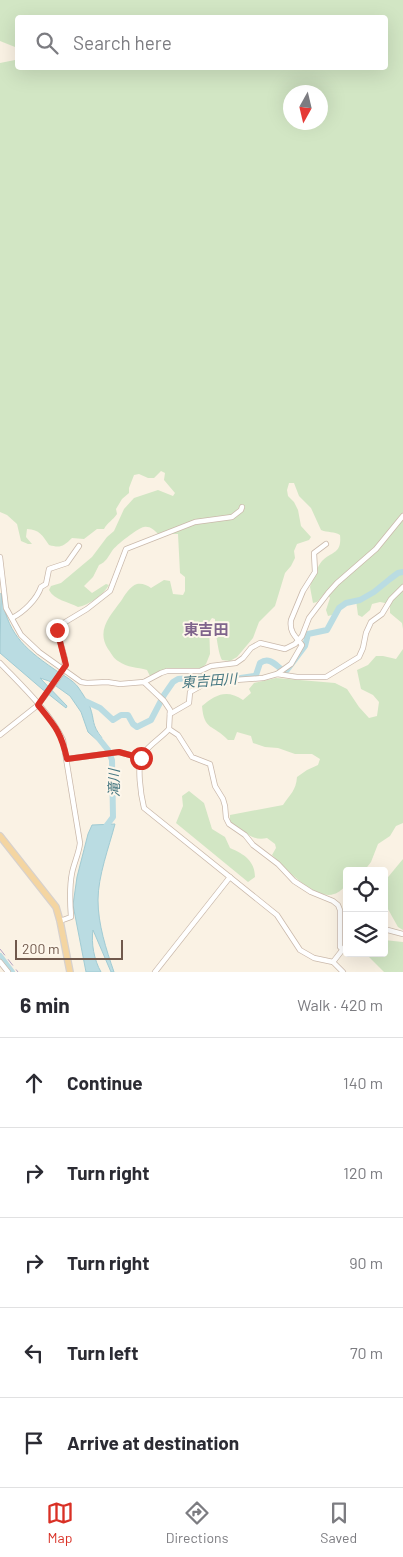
<!DOCTYPE html>
<meta charset="utf-8">
<style>
body{margin:0;font-family:Barlow,"Noto Sans JP",sans-serif;background:#f2f2f3;color:#2b2b33}
.controls{position:absolute;right:15px;bottom:15px;display:grid;overflow:hidden;border-radius:5px;box-shadow:0 5px 20px #0002}
.controls button{width:45px;height:45px;display:grid;place-items:center;padding:0;border:0;border-bottom:1px solid #e1e1e2;background:#fff;color:#2b2b33;font:25px sans-serif}
.compass{position:absolute;left:283px;top:85px;width:45px;height:45px;border-radius:50%;background:#fff;box-shadow:0 5px 20px #0002;rotate:188deg}
.scale{position:absolute;left:15px;bottom:12px;width:108px;box-sizing:border-box;padding-left:5px;border:2px solid #70594c;border-top:0;font-size:14px;line-height:18px;white-space:nowrap;color:#70594c;-webkit-text-stroke:4px #fdf6ea;paint-order:stroke}
.stop{position:absolute;width:15px;height:15px;margin:-11px;border:4px solid #d93025;border-radius:50%;background:#fff}
.stop.end{background:#d93025;border-color:#fff;box-shadow:0 1px 5px #0008}
.list{margin:0;padding:0;list-style:none}
h2{display:flex;justify-content:space-between;align-items:center;height:65px;margin:0;padding:0 20px;font-size:21px}
h2 small{font-size:16px;font-weight:400;color:#7c7c81}
.list li{display:grid;grid-template-columns:32px 1fr auto;gap:15px;align-items:center;box-sizing:border-box;height:90px;padding:0 20px;border-top:1px solid #e1e1e2}
.list b{display:block;font-size:19px;white-space:nowrap}
.list em{font-size:16px;font-style:normal;color:#7c7c81}
.icon{flex:none;width:28px;height:28px;fill:none;stroke:currentColor;stroke-width:2;stroke-linecap:round;stroke-linejoin:round}
.map{position:relative;flex:none;width:403px;height:972px;overflow:hidden}
.search{position:absolute;background:#fff;box-shadow:0 5px 20px #0002;left:15px;right:15px;top:15px;height:55px;display:flex;align-items:center;gap:12px;box-sizing:border-box;padding:0 18px;border-radius:5px;color:#7c7c81;font-size:19px}
.sheet{height:515px;background:#fff}
nav{display:flex;justify-content:space-around;align-items:center;box-sizing:border-box;height:70px;border-top:1px solid #e1e1e2;background:#fff;font-size:14px;color:#7c7c81}
nav a{display:grid;justify-items:center;gap:2px}
nav .on{color:#d93025}
.map>svg:first-child{display:block}
.green{fill:#d2e6c4;fill-rule:evenodd}
.water{fill:#badce2;stroke:#a1cbd3}
.lines{fill:none;stroke-linecap:round;stroke-linejoin:round}
.river{stroke:#badce2;stroke-width:6}
.minor-casing{stroke:#cab9ab;stroke-width:6}
.major-casing{stroke:#d7d1cd;stroke-width:8}
.minor{stroke:#fff;stroke-width:4.5}
.major{stroke:#f4d5a1;stroke-width:5.5}
.rail{stroke:#b4a4c2;stroke-width:1;stroke-dasharray:8 5;stroke-linecap:butt}
.route{stroke:#d93025;stroke-width:6}
.labels{text-anchor:middle;dominant-baseline:central;stroke-width:4;stroke-linejoin:round;paint-order:stroke}
.water-label{font-size:14px;font-style:italic;fill:#477882;stroke:#fdf6ea}
.quarter-label{font-size:15px;font-weight:bold;fill:#7f648c;stroke:#fdf6ea}
</style>
<div class="map">
<svg width="403" height="972" viewBox="0 0 403 972">
<rect width="100%" height="100%" fill="#faf2e4"/>
<g class="green">
<path d="M 0,0 L 403,0 L 403,629 L 402,623 L 390,613 L 390,604 L 380,602 L 372,604 L 370,610 L 362,617 L 358,615 L 356,600 C 345,599 338,606 332,615 L 328,616 L 326,610 L 330,598 L 328,595 L 323,595 L 317,602 L 313,603 L 310,587 L 311,583 C 315,577 317,566 322,561 C 332,551 342,554 340,535 C 334,531 328,533 321,530 L 311,508 L 299,496 L 294,483 L 289,483 L 287,490 L 288,496 L 294,502 L 298,510 L 301,526 L 311,537 L 309,540 L 297,544 L 294,551 L 295,558 L 291,566 L 285,573 L 275,606 L 259,622 L 253,638 L 237,657 L 230,661 L 222,660 C 218,653 215,628 215,619 L 212,618 L 209,622 L 210,654 L 206,664 L 201,669 L 164,670 L 150,676 L 147,670 C 137,667 128,668 118,661 C 114,659 111,653 108,649 C 96,630 110,616 121,601 C 125,595 130,586 137,584 C 142,583 147,585 151,588 L 164,580 L 170,581 L 173,594 L 183,595 L 185,591 L 185,577 L 180,573 L 178,534 L 158,534 C 154,530 150,526 144,527 C 138,528 116,545 112,551 C 108,557 106,562 99,565 L 93,577 L 84,586 L 92,593 L 106,584 L 109,585 C 103,595 89,605 78,607 C 69,602 54,600 49,590 L 51,586 L 61,583 L 92,557 L 107,537 L 114,531 L 124,509 L 134,498 L 158,490 L 173,496 L 175,493 L 164,480 L 165,473 L 161,471 L 154,478 L 148,478 L 139,474 L 134,475 L 129,488 L 129,493 L 122,499 L 116,509 L 117,514 C 113,520 108,522 104,529 L 97,529 L 84,539 L 72,538 C 63,547 60,548 49,545 C 42,535 40,530 27,529 L 26,537 L 32,544 L 28,544 L 21,541 L 17,524 L 7,515 L 0,512 L 0,63 L 15,60 L 17,57 L 18,68 L 386,68 L 386,18 L 18,18 L 17,52 L 15,47 L 0,41 ZM 290,92 L 320,92 L 320,122 L 290,122 Z"/>
<path d="M 403,649 L 403,823 L 396,826 L 390,836 L 378,844 L 371,862 L 364,871 L 347,871 L 347,885 C 343,888 339,893 334,894 C 315,901 284,867 272,855 L 276,848 L 275,844 L 267,838 C 252,842 243,830 230,822 L 230,815 L 283,805 C 290,794 296,791 297,777 L 307,770 L 318,765 L 320,759 L 312,754 L 295,754 L 278,748 L 265,747 L 253,743 L 251,736 L 237,732 L 234,740 L 228,740 C 213,724 204,731 202,706 C 216,694 227,689 243,700 L 251,693 L 249,689 L 254,683 L 276,678 L 335,683 L 347,689 L 359,707 L 369,718 L 377,716 L 379,702 L 373,695 L 361,689 L 357,670 L 368,665 L 376,656 L 383,656 L 396,659 Z"/>
<path d="M 189,791 L 204,803 L 212,829 L 225,837 L 230,848 C 244,854 255,861 255,877 L 248,882 L 176,823 L 183,806 L 182,796 Z"/>
<path d="M 403,859 L 403,930 L 398,927 L 384,902 L 384,882 Z"/>
<path d="M 384,940 L 403,942 L 403,972 L 384,972 L 367,955 L 367,953 L 384,953 Z"/>
</g>
<g class="water">
<path d="M 1,593 C 7,632 22,647 54,669 C 61,674 73,680 78,687 C 82,693 87,700 90,707 C 95,721 91,724 102,738 L 98,741 L 88,732 L 81,712 L 70,696 L 49,681 L 40,678 L 67,706 L 66,708 L 42,689 L 0,653 Z"/>
<path d="M 115,824 C 109,847 98,876 98,900 C 98,924 106,949 114,972 L 111,972 L 93,930 C 91,943 94,960 101,972 L 86,972 L 73,905 L 77,877 L 88,834 L 92,825 Z"/>
</g>
<g class="lines">
<g class="river">
<path d="M 85,701 L 100,708 L 113,720 L 121,715 L 128,715 L 133,724 L 137,727 L 151,720 L 164,695 L 173,682 L 178,679 L 203,677 L 214,682 L 254,676 L 256,675 L 260,663 C 270,656 276,666 284,671 L 287,670 L 305,646 L 308,634 L 327,630 L 339,608 L 346,603 L 360,600 L 374,592 L 390,579 L 398,573 L 403,572"/>
<path d="M 96,735 L 108,750 L 112,760 L 113,817 L 104,829"/>
<path d="M 0,956 L 12,972"/>
</g>
<g class="minor-casing">
<g id="minor">
<path d="M 0,557 L 6,608 L 21,635 L 39,652 L 81,682 L 87,683 L 107,682 L 120,684 L 144,682 L 164,701 L 170,710 L 169,729 C 161,738 150,744 143,754 C 136,764 141,796 144,808 L 277,915 L 300,950 L 314,958 L 333,962 L 343,972"/>
<path d="M 12,618 C 24,612 37,599 41,587 L 46,584 L 49,569 L 67,563 L 79,546"/>
<path d="M 57,627 L 87,609 L 110,591 L 126,549 L 195,522 L 232,517 L 241,510 L 242,507"/>
<path d="M 0,663 C 22,686 49,711 63,740 L 80,843 C 79,853 74,863 72,873 C 69,888 70,903 71,917 L 60,921"/>
<path d="M 277,674 L 297,677 L 326,677 L 359,657 L 363,648 L 366,633 L 371,622 L 382,614 L 391,599 L 403,587"/>
<path d="M 144,682 L 161,673 L 167,671 L 200,671 L 211,666 L 236,663 L 243,658 L 251,648 L 260,643 L 285,649 L 295,644 L 302,636 L 309,618 L 328,593 L 337,583 L 376,549 L 403,516"/>
<path d="M 170,714 L 189,703 L 190,692 L 206,683 L 216,684 L 235,680 L 263,678 L 277,674 L 291,664 L 302,645 C 296,637 289,632 291,620 L 303,591 L 315,572 L 314,553 L 326,544"/>
<path d="M 169,729 L 178,735 L 192,757 L 210,764 L 215,786 L 223,799 L 225,806 L 226,818 L 229,824 L 245,835 L 253,845 L 278,864 L 294,881 L 311,892 L 333,901 L 338,905 L 340,910 L 340,947 L 342,949"/>
<path d="M 0,735 L 38,705 L 64,670 L 65,659 L 55,623"/>
<path d="M 67,759 L 119,752 L 141,758"/>
<path d="M 384,929 L 403,934"/>
<path d="M 0,962 L 8,972"/>
<path d="M 333,962 L 347,944"/>
<path d="M 155,972 L 230,877"/>
</g>
</g>
<g class="major-casing">
<path id="major" d="M 0,836 L 56,907 L 60,921 L 70,972"/>
</g>
<use href="#minor" class="minor"/>
<use href="#major" class="major"/>
<path class="rail" d="M 0,949 L 18,972"/>
</g>
<g class="lines">
<path class="route" d="M 57,630 L 66,665 L 38,705 C 55,726 61,732 67,759 L 119,752 L 141,758"/>
</g>
<g class="labels">
<g class="water-label">
<text transform="translate(209 680) rotate(-4)">東吉田川</text>
<text transform="translate(113 783) rotate(-90)">滝川</text>
</g>
<g class="quarter-label">
<text x="206" y="629">東吉田</text>
</g>
</g>
</svg>
<div class="controls">
<button><svg class="icon" aria-label="locate" viewBox="0 0 24 24"><circle cx="12" cy="12" r="6"/><path d="M12 2v4M12 18v4M2 12h4M18 12h4"/></svg></button>
<button><svg class="icon" aria-label="layers" viewBox="0 0 24 24"><path d="M12 4l9 5-9 5-9-5zM3 14l9 5 9-5"/></svg></button>
</div>
<svg class="compass" viewBox="-18 -18 36 36"><path d="M0-13l5 13h-10z" fill="#e53935"/><path d="M0 13l5-13h-10z" fill="#7c7c81"/></svg>
<div class="scale">200 m</div>
<div class="stop" style="left:141px;top:758px"></div>
<div class="stop end" style="left:57px;top:630px"></div>
<div class="search"><svg class="icon" aria-label="search" viewBox="0 0 24 24"><circle cx="10" cy="10" r="6"/><path d="M15 15l6 6"/></svg>Search here</div>
</div>
<section class="sheet">
<h2>6 min<small>Walk · 420 m</small></h2>
<ul class="list">
<li><svg class="icon" aria-label="ahead" viewBox="0 0 24 24"><path d="M12 20V5M6 11l6-6 6 6"/></svg><div><b>Continue</b></div><em>140 m</em></li>
<li><svg class="icon" aria-label="right" viewBox="0 0 24 24"><path d="M7 20v-9h11M14 6l5 5-5 5"/></svg><div><b>Turn right</b></div><em>120 m</em></li>
<li><svg class="icon" aria-label="right" viewBox="0 0 24 24"><path d="M7 20v-9h11M14 6l5 5-5 5"/></svg><div><b>Turn right</b></div><em>90 m</em></li>
<li><svg class="icon" aria-label="left" viewBox="0 0 24 24"><path d="M17 20v-9H6M10 6l-5 5 5 5"/></svg><div><b>Turn left</b></div><em>70 m</em></li>
<li><svg class="icon" aria-label="arrive" viewBox="0 0 24 24"><path d="M6 21V4h12l-3 4 3 4H6"/></svg><div><b>Arrive at destination</b></div></li>
</ul>
</section>
<nav>
<a class="on"><svg class="icon" aria-label="map" viewBox="0 0 24 24"><path d="M3 6l6-2 6 2 6-2v14l-6 2-6-2-6 2zM9 4v14M15 6v14"/></svg>Map</a>
<a><svg class="icon" aria-label="directions" viewBox="0 0 24 24"><path d="M12 3l9 9-9 9-9-9zM9 14v-3h6M13 9l2 2-2 2"/></svg>Directions</a>
<a><svg class="icon" aria-label="saved" viewBox="0 0 24 24"><path d="M7 4h10v16l-5-4-5 4z"/></svg>Saved</a>
</nav>
